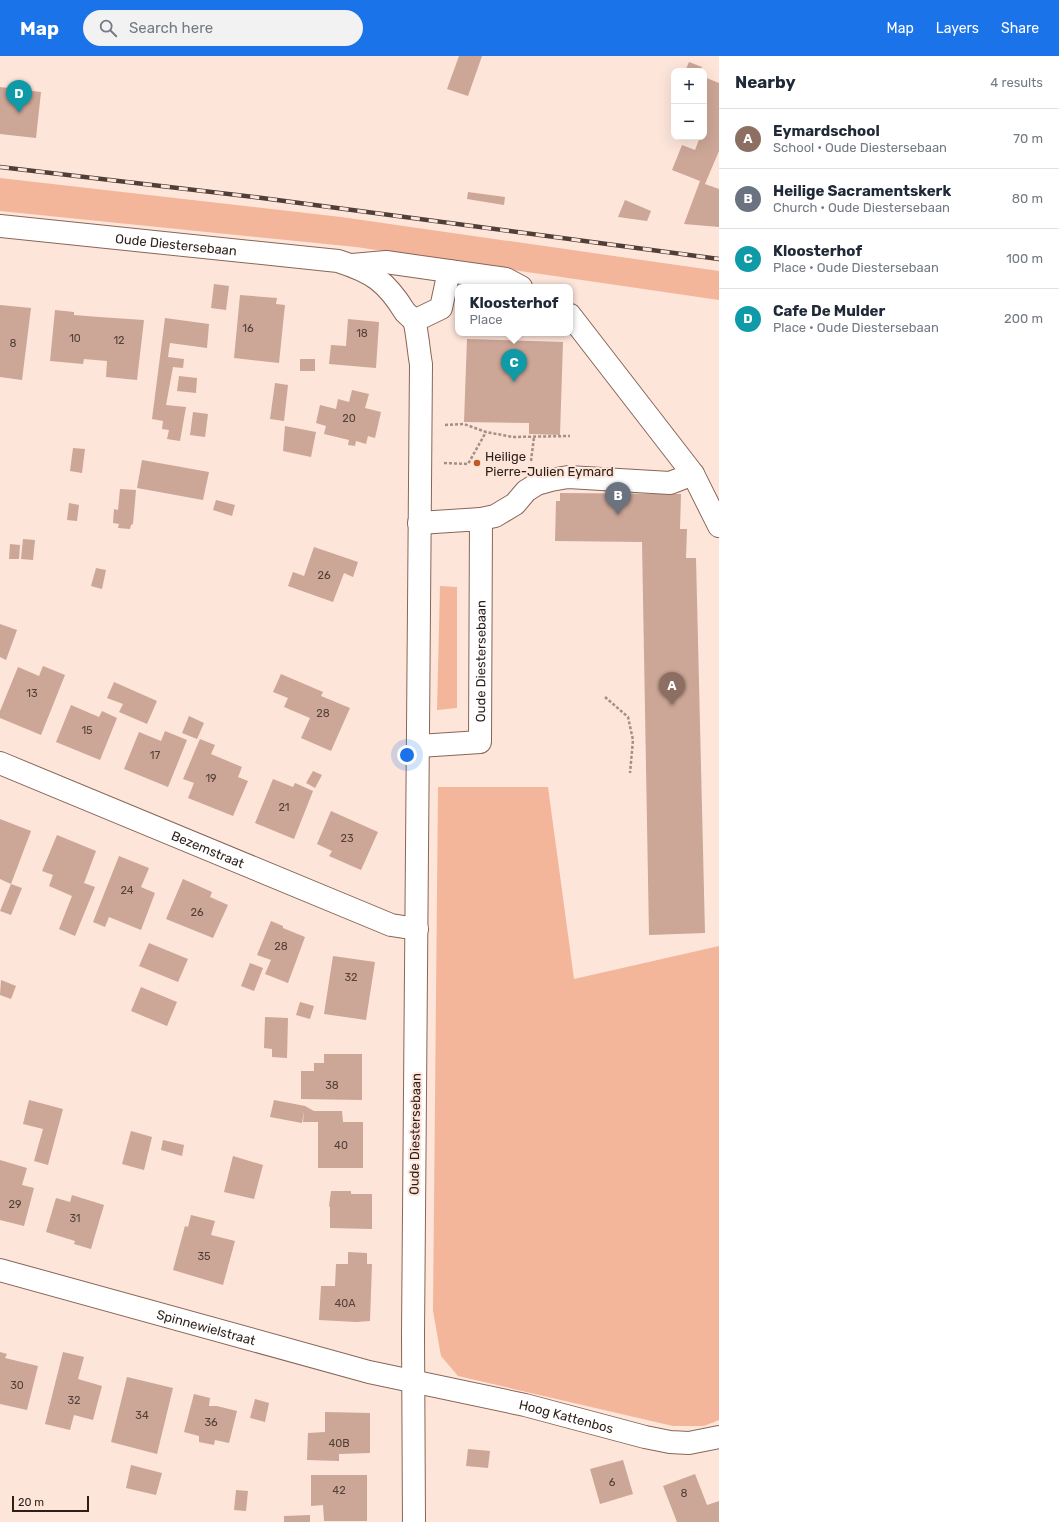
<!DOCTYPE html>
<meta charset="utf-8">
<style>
body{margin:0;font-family:Rubik,sans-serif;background:#f2f2f3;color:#1f2937}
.controls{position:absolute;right:12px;top:12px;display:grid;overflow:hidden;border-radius:8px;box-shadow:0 4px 16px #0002}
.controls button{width:36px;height:36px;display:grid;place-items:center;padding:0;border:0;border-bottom:1px solid #e0e1e3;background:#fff;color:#1f2937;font:20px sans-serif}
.scale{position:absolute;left:12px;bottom:10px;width:77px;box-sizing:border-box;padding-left:4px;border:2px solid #2c1e18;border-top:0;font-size:11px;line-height:14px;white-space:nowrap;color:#2c1e18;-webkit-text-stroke:3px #fde5da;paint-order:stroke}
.you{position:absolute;left:407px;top:699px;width:14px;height:14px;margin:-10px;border:3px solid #fff;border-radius:50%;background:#1a73e8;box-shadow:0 0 0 6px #1a73e833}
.badge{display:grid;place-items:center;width:26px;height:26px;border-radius:50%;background:#1a73e8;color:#fff;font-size:13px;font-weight:700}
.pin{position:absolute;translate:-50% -33px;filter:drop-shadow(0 1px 2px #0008)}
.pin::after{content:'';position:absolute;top:21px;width:14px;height:12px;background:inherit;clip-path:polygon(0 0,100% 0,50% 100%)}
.popup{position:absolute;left:455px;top:228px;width:118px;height:52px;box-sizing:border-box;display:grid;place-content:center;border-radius:8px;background:#fff;filter:drop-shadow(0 1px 3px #0005);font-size:13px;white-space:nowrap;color:#747a83}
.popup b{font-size:15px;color:#1f2937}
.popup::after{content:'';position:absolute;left:50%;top:100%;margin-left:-8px;border:8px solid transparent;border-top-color:#fff}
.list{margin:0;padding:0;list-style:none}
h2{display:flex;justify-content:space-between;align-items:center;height:52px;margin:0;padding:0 16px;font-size:17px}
h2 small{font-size:13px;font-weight:400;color:#747a83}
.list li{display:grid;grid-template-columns:26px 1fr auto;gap:12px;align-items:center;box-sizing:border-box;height:60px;padding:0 16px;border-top:1px solid #e0e1e3}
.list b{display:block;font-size:15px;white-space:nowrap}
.list p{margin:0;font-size:13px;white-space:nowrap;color:#747a83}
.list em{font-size:13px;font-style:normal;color:#747a83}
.icon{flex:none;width:22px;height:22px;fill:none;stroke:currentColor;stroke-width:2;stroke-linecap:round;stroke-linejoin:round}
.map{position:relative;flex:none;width:719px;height:1466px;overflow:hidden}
header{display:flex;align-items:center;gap:24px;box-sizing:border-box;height:56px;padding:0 20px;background:#1a73e8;color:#fff}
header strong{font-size:19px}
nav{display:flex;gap:22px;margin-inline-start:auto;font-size:14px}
.search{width:280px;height:36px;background:#f2f2f3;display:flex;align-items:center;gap:10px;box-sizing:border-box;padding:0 14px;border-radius:22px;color:#747a83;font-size:15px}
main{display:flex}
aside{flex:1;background:#fff}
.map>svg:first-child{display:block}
.green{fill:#f3b69b}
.building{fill:#cca696}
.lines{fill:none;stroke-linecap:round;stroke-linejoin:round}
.street-casing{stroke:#886657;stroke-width:24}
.path{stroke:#a38f86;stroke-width:2.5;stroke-dasharray:3 2;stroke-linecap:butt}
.street{stroke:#fff;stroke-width:22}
.rail-casing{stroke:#4f3f39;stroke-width:4.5}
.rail{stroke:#fde5da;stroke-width:3;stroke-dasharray:9;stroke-linecap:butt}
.poi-dot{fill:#bf5b27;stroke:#fde5da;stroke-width:1.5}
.labels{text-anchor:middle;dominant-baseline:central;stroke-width:4;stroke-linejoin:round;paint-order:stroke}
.number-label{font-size:11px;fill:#544038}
.street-label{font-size:13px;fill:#2c1e18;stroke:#fde5da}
.poi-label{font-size:13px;fill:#2c1e18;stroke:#fde5da;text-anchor:start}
</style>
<header>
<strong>Map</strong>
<div class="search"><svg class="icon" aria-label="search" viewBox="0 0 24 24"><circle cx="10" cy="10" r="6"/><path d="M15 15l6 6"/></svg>Search here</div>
<nav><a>Map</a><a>Layers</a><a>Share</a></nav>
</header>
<main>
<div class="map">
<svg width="719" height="1466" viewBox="0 0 719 1466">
<rect width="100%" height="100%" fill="#fde5da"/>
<g class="green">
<path d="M 0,122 L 341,161 L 719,215 L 719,244 L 356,191 L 0,155 Z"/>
<path d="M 440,530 L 457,531 L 457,652 L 437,654 Z"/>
<path d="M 438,731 L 548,731 L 574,923 L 719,890 L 719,1364 L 704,1370 L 673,1370 L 458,1320 L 441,1300 L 433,1255 Z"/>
</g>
<g class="building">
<path d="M 459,0 L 482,0 L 468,40 L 447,33 Z"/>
<path d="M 689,6 L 702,11 L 700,15 L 685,15 Z"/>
<path d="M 704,21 L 719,27 L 719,95 L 705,128 L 719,133 L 719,171 L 684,168 L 700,125 L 672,114 L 682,89 L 695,94 L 700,81 L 704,81 Z"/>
<path d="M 0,31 L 41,36 L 36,82 L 0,78 Z"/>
<path d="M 468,136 L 505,141 L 504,149 L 467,143 Z"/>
<path d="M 625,144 L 651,155 L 647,165 L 618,161 Z"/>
<path d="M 214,228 L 229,230 L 226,254 L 211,252 Z"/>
<path d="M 240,239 L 277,242 L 276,248 L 285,249 L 279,307 L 234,302 Z"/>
<path d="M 0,249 L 31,252 L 22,324 L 0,321 Z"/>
<path d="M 55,254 L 74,256 L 74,259 L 99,261 L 144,264 L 137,324 L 106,321 L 107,305 L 84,303 L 83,308 L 50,305 Z"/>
<path d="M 165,262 L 209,268 L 207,292 L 170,287 L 168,301 L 184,303 L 183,312 L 173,311 L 166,349 L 186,351 L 180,385 L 167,383 L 169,374 L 162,373 L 163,365 L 152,363 Z"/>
<path d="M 348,263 L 379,266 L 376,312 L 329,308 L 331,289 L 346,290 Z"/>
<path d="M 467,283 L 563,286 L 560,379 L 529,378 L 529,367 L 464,366 Z"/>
<rect x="300" y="303" width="15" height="12"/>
<path d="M 179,320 L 197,322 L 196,337 L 177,335 Z"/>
<path d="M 275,327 L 288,329 L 284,365 L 270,363 Z"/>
<path d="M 352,334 L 369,338 L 365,352 L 381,356 L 375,382 L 368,380 L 366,388 L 356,385 L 355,390 L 348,389 L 349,384 L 324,378 L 326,370 L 316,367 L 320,349 L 336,353 L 338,343 L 349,346 Z"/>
<path d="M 193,356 L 208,358 L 205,381 L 190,379 Z"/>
<path d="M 285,370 L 316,376 L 311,401 L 283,395 Z"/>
<path d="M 73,392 L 85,393 L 82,417 L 70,415 Z"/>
<path d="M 142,404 L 209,416 L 203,444 L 137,432 Z"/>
<path d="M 120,433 L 136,434 L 133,468 L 131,469 L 130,473 L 118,472 L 119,468 L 113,467 L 114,453 L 118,454 Z"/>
<path d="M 560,437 L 681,438 L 680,473 L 687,473 L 686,502 L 696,502 L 705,877 L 649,879 L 642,486 L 555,485 L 556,445 L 560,445 Z"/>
<path d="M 216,444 L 235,449 L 232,460 L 213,454 Z"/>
<path d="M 69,447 L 79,449 L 77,465 L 67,464 Z"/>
<path d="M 23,483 L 35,484 L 33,504 L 21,503 Z"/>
<path d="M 10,488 L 20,489 L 19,503 L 9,503 Z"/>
<path d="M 314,491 L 358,506 L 353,521 L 344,517 L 333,546 L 288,530 L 293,516 L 304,520 Z"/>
<path d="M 96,512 L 106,514 L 102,533 L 91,530 Z"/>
<path d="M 0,568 L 17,574 L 6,604 L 0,601 Z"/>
<path d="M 43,610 L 65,619 L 41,679 L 0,662 L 0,655 L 18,611 L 39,620 Z"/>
<path d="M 281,618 L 323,636 L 321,640 L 350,652 L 331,695 L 301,682 L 310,662 L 284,651 L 288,642 L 273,636 Z"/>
<path d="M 114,626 L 157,645 L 147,668 L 119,656 L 123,648 L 107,642 Z"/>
<path d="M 71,649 L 99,661 L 102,655 L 117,662 L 100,704 L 56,686 Z"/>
<path d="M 189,660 L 204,667 L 197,683 L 182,677 Z"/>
<path d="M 165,675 L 187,684 L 168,731 L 124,713 L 139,676 L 161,685 Z"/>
<path d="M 200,683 L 215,689 L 211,698 L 242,711 L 238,721 L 248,725 L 233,760 L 188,742 L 194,727 L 183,723 Z"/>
<path d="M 313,715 L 322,719 L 315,732 L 306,727 Z"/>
<path d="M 273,723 L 293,731 L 295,727 L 313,735 L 294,783 L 255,767 Z"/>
<path d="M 331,755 L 378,776 L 361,814 L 329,800 L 332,795 L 317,788 Z"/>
<path d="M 0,763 L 31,775 L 11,828 L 0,823 Z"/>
<path d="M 57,779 L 96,795 L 84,827 L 95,831 L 75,880 L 59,873 L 72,840 L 49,830 L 53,819 L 42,815 Z"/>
<path d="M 119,800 L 149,812 L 141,831 L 155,837 L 141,874 L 109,861 L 105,871 L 93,866 Z"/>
<path d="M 183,823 L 212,836 L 210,841 L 228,849 L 213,882 L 166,863 Z"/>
<path d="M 11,828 L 22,832 L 11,859 L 0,855 Z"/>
<path d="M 271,865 L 283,870 L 283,872 L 305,881 L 288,927 L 265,918 L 271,904 L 257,899 Z"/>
<path d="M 149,887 L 188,903 L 178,926 L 139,910 Z"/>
<path d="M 333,900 L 375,906 L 366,964 L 324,958 Z"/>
<path d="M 250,907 L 263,912 L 254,935 L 241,930 Z"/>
<path d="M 1,924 L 16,930 L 11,943 L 0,939 Z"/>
<path d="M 141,931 L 177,946 L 167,970 L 131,955 Z"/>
<path d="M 300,946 L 314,950 L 310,963 L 296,959 Z"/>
<path d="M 265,961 L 288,962 L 287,1002 L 272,1001 L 272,993 L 264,992 Z"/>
<path d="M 324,998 L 362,998 L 362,1044 L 301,1043 L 301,1015 L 314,1015 L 314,1007 L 324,1007 Z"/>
<path d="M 29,1044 L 63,1053 L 48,1109 L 34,1105 L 43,1073 L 23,1068 Z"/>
<path d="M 274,1044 L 305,1050 L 314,1055 L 342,1055 L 343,1066 L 363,1066 L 363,1112 L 318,1112 L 318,1066 L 303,1066 L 304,1055 L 302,1067 L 270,1061 Z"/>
<path d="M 131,1075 L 152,1081 L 144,1114 L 122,1108 Z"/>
<path d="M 163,1084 L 184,1089 L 182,1100 L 161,1094 Z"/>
<path d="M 233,1100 L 263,1109 L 254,1143 L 224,1136 Z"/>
<path d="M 0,1104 L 27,1112 L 22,1129 L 34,1132 L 24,1170 L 0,1164 Z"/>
<path d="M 331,1135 L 351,1135 L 351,1138 L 372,1138 L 372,1173 L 330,1172 L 330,1151 L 329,1150 Z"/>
<path d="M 72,1139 L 104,1149 L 91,1193 L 74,1188 L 75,1185 L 46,1176 L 56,1142 L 70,1146 Z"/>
<path d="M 191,1159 L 215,1165 L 211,1179 L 235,1185 L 223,1229 L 173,1214 L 185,1170 L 188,1171 Z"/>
<path d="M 348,1196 L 367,1197 L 367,1208 L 372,1208 L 370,1265 L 356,1266 L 319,1264 L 321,1230 L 335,1230 L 336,1208 L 348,1208 Z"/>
<path d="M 0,1296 L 7,1298 L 5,1302 L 38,1310 L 27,1354 L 0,1348 Z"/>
<path d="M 63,1296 L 84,1301 L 78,1323 L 102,1330 L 93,1364 L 74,1359 L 70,1374 L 45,1368 Z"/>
<path d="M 127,1321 L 173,1332 L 157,1398 L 111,1386 Z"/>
<path d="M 194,1338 L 210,1342 L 209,1350 L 217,1350 L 237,1355 L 229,1387 L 215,1384 L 214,1389 L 199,1386 L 199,1380 L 184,1376 Z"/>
<path d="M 255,1343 L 269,1347 L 265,1366 L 250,1362 Z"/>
<path d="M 325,1356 L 370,1357 L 370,1397 L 339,1398 L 339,1405 L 307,1404 L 308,1377 L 325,1376 Z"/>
<path d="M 468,1393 L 490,1395 L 488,1412 L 466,1410 Z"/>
<path d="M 623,1404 L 633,1438 L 600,1448 L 590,1413 Z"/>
<path d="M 131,1409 L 162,1417 L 156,1439 L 126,1432 Z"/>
<path d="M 695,1418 L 707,1449 L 719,1445 L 719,1466 L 677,1466 L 663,1430 Z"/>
<path d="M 311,1419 L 367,1419 L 367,1465 L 324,1465 L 323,1449 L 311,1450 Z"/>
<path d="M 236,1434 L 248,1435 L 246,1455 L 234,1454 Z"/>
<path d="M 310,1459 L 310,1466 L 284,1466 L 284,1460 Z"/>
</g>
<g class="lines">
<g class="street-casing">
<g id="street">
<path id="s1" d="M 0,170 L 338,205 C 372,216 386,225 405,256 C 408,259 412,262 414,265 C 417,272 419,299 421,308 L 413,1279 L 414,1466"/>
<path d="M 352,209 L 386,206 L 449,215"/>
<path d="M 570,259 L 693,418 L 719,470"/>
<path d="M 414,265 L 441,252 L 449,215 L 506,223 L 521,231"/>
<path d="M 481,463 L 495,460 L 515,448 L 526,435 L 537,428 L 551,424 L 568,421 L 670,427 L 693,418"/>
<path id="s2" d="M 419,690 L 480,686 L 481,463 L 419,467"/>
<path id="s3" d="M 0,707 L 391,869 L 417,873"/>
<path id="s4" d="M 0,1214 L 369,1316 L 525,1349 L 645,1381 L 670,1386 L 689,1387 L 719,1381"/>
</g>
</g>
<g class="path">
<path d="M 445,369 L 464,368 L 486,376 L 513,381 L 570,380"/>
<path d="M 531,405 L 534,381"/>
<path d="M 444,407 L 468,408 L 486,376"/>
<path d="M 605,641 L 628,661 L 633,684 L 630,717"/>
</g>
<use href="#street" class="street"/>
<g class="rail-casing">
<path id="rail" d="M 0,111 L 262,142 L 719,203"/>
</g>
<use href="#rail" class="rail"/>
</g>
<circle class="poi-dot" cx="477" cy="407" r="4"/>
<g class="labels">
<g class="number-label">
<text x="248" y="272">16</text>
<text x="362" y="277">18</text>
<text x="75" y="282">10</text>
<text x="119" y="284">12</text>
<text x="13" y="287">8</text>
<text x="349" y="362">20</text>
<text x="324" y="519">26</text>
<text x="32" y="637">13</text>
<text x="323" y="657">28</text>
<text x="87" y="674">15</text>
<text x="155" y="699">17</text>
<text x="211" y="722">19</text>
<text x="284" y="751">21</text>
<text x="347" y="782">23</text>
<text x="127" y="834">24</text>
<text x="197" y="856">26</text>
<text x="281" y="890">28</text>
<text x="351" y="921">32</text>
<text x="332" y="1029">38</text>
<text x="341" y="1089">40</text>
<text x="15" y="1148">29</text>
<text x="75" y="1162">31</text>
<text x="204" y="1200">35</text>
<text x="345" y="1247">40A</text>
<text x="17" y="1329">30</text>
<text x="74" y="1344">32</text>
<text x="142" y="1359">34</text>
<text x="211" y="1366">36</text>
<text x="339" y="1387">40B</text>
<text x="612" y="1426">6</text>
<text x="339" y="1434">42</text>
<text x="684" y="1437">8</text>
</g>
<g class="street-label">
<text stroke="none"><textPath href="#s1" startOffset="177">Oude Diestersebaan</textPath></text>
<text stroke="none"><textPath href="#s2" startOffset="142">Oude Diestersebaan</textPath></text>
<text stroke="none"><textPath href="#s3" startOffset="225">Bezemstraat</textPath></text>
<text transform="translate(415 1078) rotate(-89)">Oude Diestersebaan</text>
<text stroke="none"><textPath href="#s4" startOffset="214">Spinnewielstraat</textPath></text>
<text stroke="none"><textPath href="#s4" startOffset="585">Hoog Kattenbos</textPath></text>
</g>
<g class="poi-label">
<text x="485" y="400">Heilige<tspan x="485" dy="15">Pierre-Julien Eymard</tspan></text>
</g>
</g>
</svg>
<div class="controls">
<button>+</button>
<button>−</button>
</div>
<div class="scale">20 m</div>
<div class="you"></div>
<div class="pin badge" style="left:672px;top:649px;background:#8d6e63">A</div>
<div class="pin badge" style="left:618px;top:459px;background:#6b7280">B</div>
<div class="pin badge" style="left:514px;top:326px;background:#0f9aa8">C</div>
<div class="popup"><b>Kloosterhof</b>Place</div>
<div class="pin badge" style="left:19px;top:57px;background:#0f9aa8">D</div>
</div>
<aside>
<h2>Nearby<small>4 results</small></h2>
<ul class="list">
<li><span class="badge" style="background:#8d6e63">A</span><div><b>Eymardschool</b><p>School · Oude Diestersebaan</p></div><em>70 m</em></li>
<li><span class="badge" style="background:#6b7280">B</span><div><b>Heilige Sacramentskerk</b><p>Church · Oude Diestersebaan</p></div><em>80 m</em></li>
<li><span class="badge" style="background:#0f9aa8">C</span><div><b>Kloosterhof</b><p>Place · Oude Diestersebaan</p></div><em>100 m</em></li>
<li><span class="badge" style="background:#0f9aa8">D</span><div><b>Cafe De Mulder</b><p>Place · Oude Diestersebaan</p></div><em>200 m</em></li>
</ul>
</aside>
</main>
